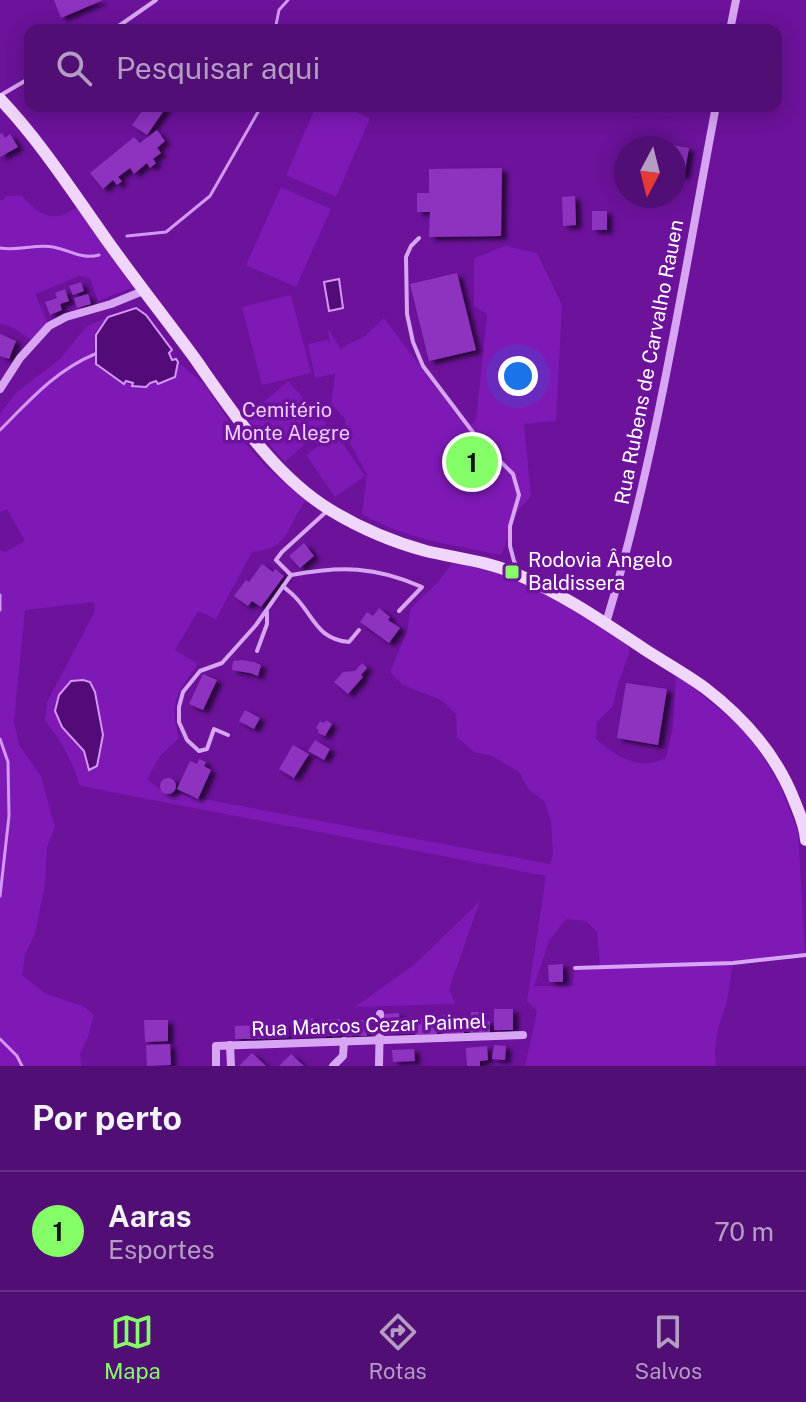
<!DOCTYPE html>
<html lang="pt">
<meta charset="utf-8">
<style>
body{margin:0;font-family:"Public Sans",sans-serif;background:#5b1c7c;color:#f1f3f6}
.compass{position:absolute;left:614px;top:136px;width:72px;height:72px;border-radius:50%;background:#510e74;box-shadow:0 4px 20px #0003;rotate:187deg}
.you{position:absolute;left:518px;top:376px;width:28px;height:28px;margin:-20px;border:6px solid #fff;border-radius:50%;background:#1a73e8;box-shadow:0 0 0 12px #1a73e833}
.badge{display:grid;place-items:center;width:52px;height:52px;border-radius:50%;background:#85ff68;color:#111;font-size:26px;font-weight:700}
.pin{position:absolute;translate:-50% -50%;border:4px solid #fff;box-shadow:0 2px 8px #0006}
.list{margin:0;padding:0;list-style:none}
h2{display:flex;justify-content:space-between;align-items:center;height:104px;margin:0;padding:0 32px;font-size:34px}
h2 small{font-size:26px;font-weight:400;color:#b49cc5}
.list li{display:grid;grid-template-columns:52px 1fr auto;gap:24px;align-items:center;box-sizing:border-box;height:120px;padding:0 32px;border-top:2px solid #672e86}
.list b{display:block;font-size:30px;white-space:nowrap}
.list p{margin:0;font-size:26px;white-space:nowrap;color:#b49cc5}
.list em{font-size:26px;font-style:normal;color:#b49cc5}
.icon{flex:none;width:44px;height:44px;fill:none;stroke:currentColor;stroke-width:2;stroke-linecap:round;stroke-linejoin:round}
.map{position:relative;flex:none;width:806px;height:1066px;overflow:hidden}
.search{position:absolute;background:#510e74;box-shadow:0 4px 20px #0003;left:24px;right:24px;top:24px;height:88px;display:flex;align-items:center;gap:20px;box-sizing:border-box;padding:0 28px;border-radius:16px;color:#b49cc5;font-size:30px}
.sheet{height:224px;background:#510e74}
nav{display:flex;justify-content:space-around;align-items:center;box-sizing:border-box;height:112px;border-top:2px solid #672e86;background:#510e74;font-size:22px;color:#b49cc5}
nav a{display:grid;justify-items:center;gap:4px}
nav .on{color:#85ff68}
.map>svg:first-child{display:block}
.green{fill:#7e19b5;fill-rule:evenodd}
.water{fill:#530b77;stroke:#d497f7;stroke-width:2}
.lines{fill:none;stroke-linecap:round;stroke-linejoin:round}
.stream{stroke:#d497f7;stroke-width:3}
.building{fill:#8e32c0;filter:url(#shadow)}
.lane{stroke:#d8a5f4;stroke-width:4}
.street{stroke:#d8a5f4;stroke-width:8}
.secondary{stroke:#f0d5fd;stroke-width:12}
.poi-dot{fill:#85ff68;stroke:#6c129b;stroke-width:3}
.labels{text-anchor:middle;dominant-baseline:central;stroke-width:7;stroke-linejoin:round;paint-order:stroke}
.street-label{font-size:20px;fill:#fff;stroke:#6c129b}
.park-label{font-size:20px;fill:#edcefe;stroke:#6c129b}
.poi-label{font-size:20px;fill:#fff;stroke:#6c129b;text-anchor:start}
</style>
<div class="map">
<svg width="806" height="1066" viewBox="0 0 806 1066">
<defs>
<filter id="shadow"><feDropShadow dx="5.5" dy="3.5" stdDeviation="2" flood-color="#0009"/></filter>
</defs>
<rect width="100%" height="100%" fill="#6c129b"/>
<g class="green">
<path d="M 316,106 L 342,106 L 370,118 L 336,197 L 286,175 Z"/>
<path d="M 281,187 L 331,209 L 296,287 L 246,265 Z"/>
<path d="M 21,195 C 39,213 51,226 77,207 L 133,287 L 98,301 L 90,278 L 79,276 L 35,294 L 49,326 L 35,342 L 10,326 L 0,324 L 0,200 L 3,200 L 6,196 Z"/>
<path d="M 505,246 L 537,253 L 562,305 L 556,421 L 524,424 L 531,496 L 517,512 L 512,528 L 501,555 C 454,545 404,539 362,514 L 367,474 L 347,438 L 345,419 L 331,404 L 335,374 L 315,378 L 308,344 L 328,340 L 330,344 L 328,329 L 341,349 L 350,343 L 364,337 L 384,318 L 467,429 L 476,420 L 487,314 L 474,306 L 474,258 Z"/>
<path d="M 291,295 L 311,373 L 262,385 L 242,307 Z"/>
<path d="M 108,317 C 100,329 89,348 96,364 C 98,369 106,372 111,375 C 123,383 131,386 146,387 L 150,383 L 175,377 L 178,362 L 206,386 L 238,435 L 266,467 L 306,501 C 293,514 290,540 271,548 C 265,550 258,551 252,552 L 216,619 L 198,611 L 175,650 L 198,664 C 178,691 168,703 179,738 L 160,756 L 147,779 L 166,794 L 172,793 L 550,864 L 553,854 L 551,821 L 544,801 L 529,790 L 519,772 L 492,756 L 474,752 L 457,737 L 456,714 L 441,700 L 403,685 L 390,672 L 407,631 L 411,608 L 438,582 L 452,564 C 513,569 578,612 627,645 L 630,651 L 618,684 L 613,706 L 597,722 L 596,739 C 615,756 642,773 666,757 L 673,728 L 676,677 L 685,681 L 743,729 L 762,755 L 780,785 L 798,832 L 805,955 L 733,963 L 727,1002 L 718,1029 L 715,1050 L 716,1066 L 525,1066 L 537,1011 L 527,1001 L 546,876 L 80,786 C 71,759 63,743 45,721 L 47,702 L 95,611 L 94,602 L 25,610 L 14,721 L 19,745 L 41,776 L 55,827 L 47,848 L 45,884 L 35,934 L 25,954 L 22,975 L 46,994 L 83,1006 L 94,1015 L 88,1037 L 80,1054 L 82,1066 L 0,1066 L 0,550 L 5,552 L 25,541 L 7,509 L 0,512 L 0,413 L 17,392 L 59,360 L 86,327 ZM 95,692 L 103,735 L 99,749 L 89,769 L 84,751 ZM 566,919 L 586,921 L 597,932 L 600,967 L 575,968 L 572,986 L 534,986 L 549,941 Z"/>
<path d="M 288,381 L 327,424 L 285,462 L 246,418 Z"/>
<path d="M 336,434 L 365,476 L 335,497 L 306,455 Z"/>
<path d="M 480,901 L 449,989 L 455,1004 L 355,1007 L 415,964 Z"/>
</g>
<g class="water">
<path d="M 339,279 L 343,308 L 329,311 L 324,282 Z"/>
<path d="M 136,308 L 146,315 L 172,350 L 169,353 L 172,360 L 176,359 L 178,362 L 175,377 L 158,384 L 156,381 L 150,383 L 146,387 L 132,386 L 133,383 L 126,381 L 124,384 L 96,364 L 96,335 L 108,317 Z"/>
<path d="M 83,680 L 90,682 L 95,692 L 103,735 L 97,766 L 89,770 L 84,751 L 62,727 L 55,711 L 59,695 L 71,681 Z"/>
</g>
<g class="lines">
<g class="stream">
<path d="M 275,30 L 279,10 L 288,0"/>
<path d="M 127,236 L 166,232 L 210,196 L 258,112 L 259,106"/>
<path d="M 0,248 C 18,251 36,244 53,247 C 70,250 82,260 99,255"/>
<path d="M 0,430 C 29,401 56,370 95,354"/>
<path d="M 0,595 L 0,610"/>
<path d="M 0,739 L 8,762 L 9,816 L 0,896"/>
<path d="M 0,1039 L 17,1056 L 22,1066"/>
</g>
</g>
<g class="building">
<path d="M 54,0 L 103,0 L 61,18 Z"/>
<path d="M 146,106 L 167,106 L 147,135 L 132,125 Z"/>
<path d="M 157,130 L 165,141 L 157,148 L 161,153 L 153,159 L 156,163 L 150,168 L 147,163 L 134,174 L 130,168 L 118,177 L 122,181 L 117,185 L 113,180 L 103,189 L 90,173 L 134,137 L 140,143 Z"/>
<path d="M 2,133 L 5,138 L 10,134 L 18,147 L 0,157 L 0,134 Z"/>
<path d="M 667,144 L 689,148 L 684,176 L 674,174 L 674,148 L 666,148 Z"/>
<path d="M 502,168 L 501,236 L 429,237 L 430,212 L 417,212 L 417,193 L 429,193 L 429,169 Z"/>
<path d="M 575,196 L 576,225 L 563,226 L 562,197 Z"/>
<rect x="592" y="211" width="15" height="19"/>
<path d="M 457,273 L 476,350 L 429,361 L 410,284 Z"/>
<path d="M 81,282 L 84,291 L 73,295 L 69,286 Z"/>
<path d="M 65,289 L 69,301 L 60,304 L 62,310 L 50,315 L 45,302 L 57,298 L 55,293 Z"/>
<path d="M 88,294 L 91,304 L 77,308 L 74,298 Z"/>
<path d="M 0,334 L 16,341 L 9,359 L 0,356 Z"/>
<path d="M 304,543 L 314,556 L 300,568 L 289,556 Z"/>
<path d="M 262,564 L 273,572 L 275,569 L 284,576 L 261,607 L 252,601 L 248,606 L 234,596 L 246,580 L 249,582 Z"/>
<path d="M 379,608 L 390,617 L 388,620 L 400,628 L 389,643 L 360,622 L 367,612 L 373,616 Z"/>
<path d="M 242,660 L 254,662 L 261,665 L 258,676 L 250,673 L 232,670 L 233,661 Z"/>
<path d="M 362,663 L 367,668 L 361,675 L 363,677 L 348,694 L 334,682 L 343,672 L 355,671 Z"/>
<path d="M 203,674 L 217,680 L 203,710 L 189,704 Z"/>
<path d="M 626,683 L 667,689 L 658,745 L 617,738 Z"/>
<path d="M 245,710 L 260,718 L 254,729 L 239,721 Z"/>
<path d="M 326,720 L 332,724 L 325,736 L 318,733 L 319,730 L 316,728 L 320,721 L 324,723 Z"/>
<path d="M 315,740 L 330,749 L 324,760 L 308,751 Z"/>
<path d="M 293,745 L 309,754 L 294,778 L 279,769 Z"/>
<path d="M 199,759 L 206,762 L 204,766 L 211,770 L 198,799 L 177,789 L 190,761 L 197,764 Z"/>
<circle cx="168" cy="786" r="8"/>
<path d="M 563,964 L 563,982 L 549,982 L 548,965 Z"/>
<rect x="494" y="1009" width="19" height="21"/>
<path d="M 471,1012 L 480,1012 L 479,1021 L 490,1021 L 490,1033 L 470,1033 Z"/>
<path d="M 399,1013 L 400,1023 L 409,1022 L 409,1032 L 390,1033 L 390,1021 L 384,1021 L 384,1014 Z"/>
<rect x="442" y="1015" width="22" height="19"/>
<path d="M 313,1018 L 313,1035 L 291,1035 L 291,1026 L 295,1026 L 295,1019 Z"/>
<path d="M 436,1018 L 437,1034 L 415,1035 L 414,1019 Z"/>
<path d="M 340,1019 L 340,1036 L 317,1036 L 317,1027 L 322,1027 L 322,1020 Z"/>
<path d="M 144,1020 L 168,1020 L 168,1041 L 145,1042 Z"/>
<path d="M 349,1020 L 367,1020 L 367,1036 L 345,1036 L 345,1028 L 349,1027 Z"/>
<path d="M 286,1024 L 286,1038 L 262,1038 L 261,1025 Z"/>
<path d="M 260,1025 L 260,1039 L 235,1039 L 235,1026 Z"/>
<path d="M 170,1044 L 171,1065 L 147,1066 L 146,1045 Z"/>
<path d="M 494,1045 L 506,1046 L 505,1060 L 492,1059 Z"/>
<path d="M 487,1046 L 488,1060 L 480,1061 L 480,1066 L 467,1066 L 466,1048 Z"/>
<path d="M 414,1049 L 415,1061 L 393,1062 L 392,1050 Z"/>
<path d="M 252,1053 L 266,1066 L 239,1066 Z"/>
<path d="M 291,1054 L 304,1066 L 279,1066 Z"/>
</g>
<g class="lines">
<g class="lane">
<path d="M 113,30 L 156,0"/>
<path d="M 1,95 L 30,78"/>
<path d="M 419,238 L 411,246 L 406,257 L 407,314 L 413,342 L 423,366 L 478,439 L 513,474 L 519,495 L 510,526 L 510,546 L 514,561 L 519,571"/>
<path d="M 291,575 C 341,566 375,566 422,587 L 399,611"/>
<path d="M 283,586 C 287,590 293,594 297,599 C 315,619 318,639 349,642 L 359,630"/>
<path d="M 257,651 L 267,624 L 267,612"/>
<path d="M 228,735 L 214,729 L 207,749 L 199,751 L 187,740 L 179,722 L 179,707 L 183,692 L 200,671 L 222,663 L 256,625 L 291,575 L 276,560 L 282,552 L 327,511"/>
<path d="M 575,968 L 733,963 L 806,955"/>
</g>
<g class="street">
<path d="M 730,30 L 736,0"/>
<path d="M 0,389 L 20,358 L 49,326 L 66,317 L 111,304 L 143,291"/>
<path d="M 606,623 C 657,454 683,279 716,106"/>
<path d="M 230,1045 L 231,1066"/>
<path d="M 216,1066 L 216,1046 L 523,1035"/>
<path d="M 333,1066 L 343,1056 L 344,1041"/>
<path d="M 379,1066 L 380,1014"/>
</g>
<path class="secondary" d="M 0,99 C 40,141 72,191 106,239 C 135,280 166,319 196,360 C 233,413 275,477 332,511 C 362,529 393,542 426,551 C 455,558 487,561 514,573 C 561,593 602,621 644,649 C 664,662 686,674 705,688 C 744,718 776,754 794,800 C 799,813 805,825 806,840"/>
</g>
<rect class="poi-dot" x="504" y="564" width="16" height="16" rx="4"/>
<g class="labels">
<g class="street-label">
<text transform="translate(649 362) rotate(-79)">Rua Rubens de Carvalho Rauen</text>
<text transform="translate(369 1025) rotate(-2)">Rua Marcos Cezar Paimel</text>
</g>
<g class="park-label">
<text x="287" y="410">Cemitério<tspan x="287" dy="23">Monte Alegre</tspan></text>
</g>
<g class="poi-label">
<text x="528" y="560">Rodovia Ângelo<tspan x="528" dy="23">Baldissera</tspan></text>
</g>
</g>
</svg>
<svg class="compass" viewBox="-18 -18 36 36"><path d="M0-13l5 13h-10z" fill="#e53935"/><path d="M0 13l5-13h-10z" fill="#b49cc5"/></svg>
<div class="you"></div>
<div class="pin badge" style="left:472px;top:462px">1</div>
<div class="search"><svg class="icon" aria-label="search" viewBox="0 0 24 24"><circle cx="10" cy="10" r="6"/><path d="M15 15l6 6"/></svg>Pesquisar aqui</div>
</div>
<section class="sheet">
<h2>Por perto<small></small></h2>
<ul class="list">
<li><span class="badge">1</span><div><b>Aaras</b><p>Esportes</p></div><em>70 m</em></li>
</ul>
</section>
<nav>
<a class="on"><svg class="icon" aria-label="map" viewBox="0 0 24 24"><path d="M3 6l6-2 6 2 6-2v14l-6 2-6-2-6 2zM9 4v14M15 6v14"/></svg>Mapa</a>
<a><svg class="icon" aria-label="directions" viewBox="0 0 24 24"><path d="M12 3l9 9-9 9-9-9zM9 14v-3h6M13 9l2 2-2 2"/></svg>Rotas</a>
<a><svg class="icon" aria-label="saved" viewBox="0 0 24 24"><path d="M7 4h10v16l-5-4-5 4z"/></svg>Salvos</a>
</nav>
